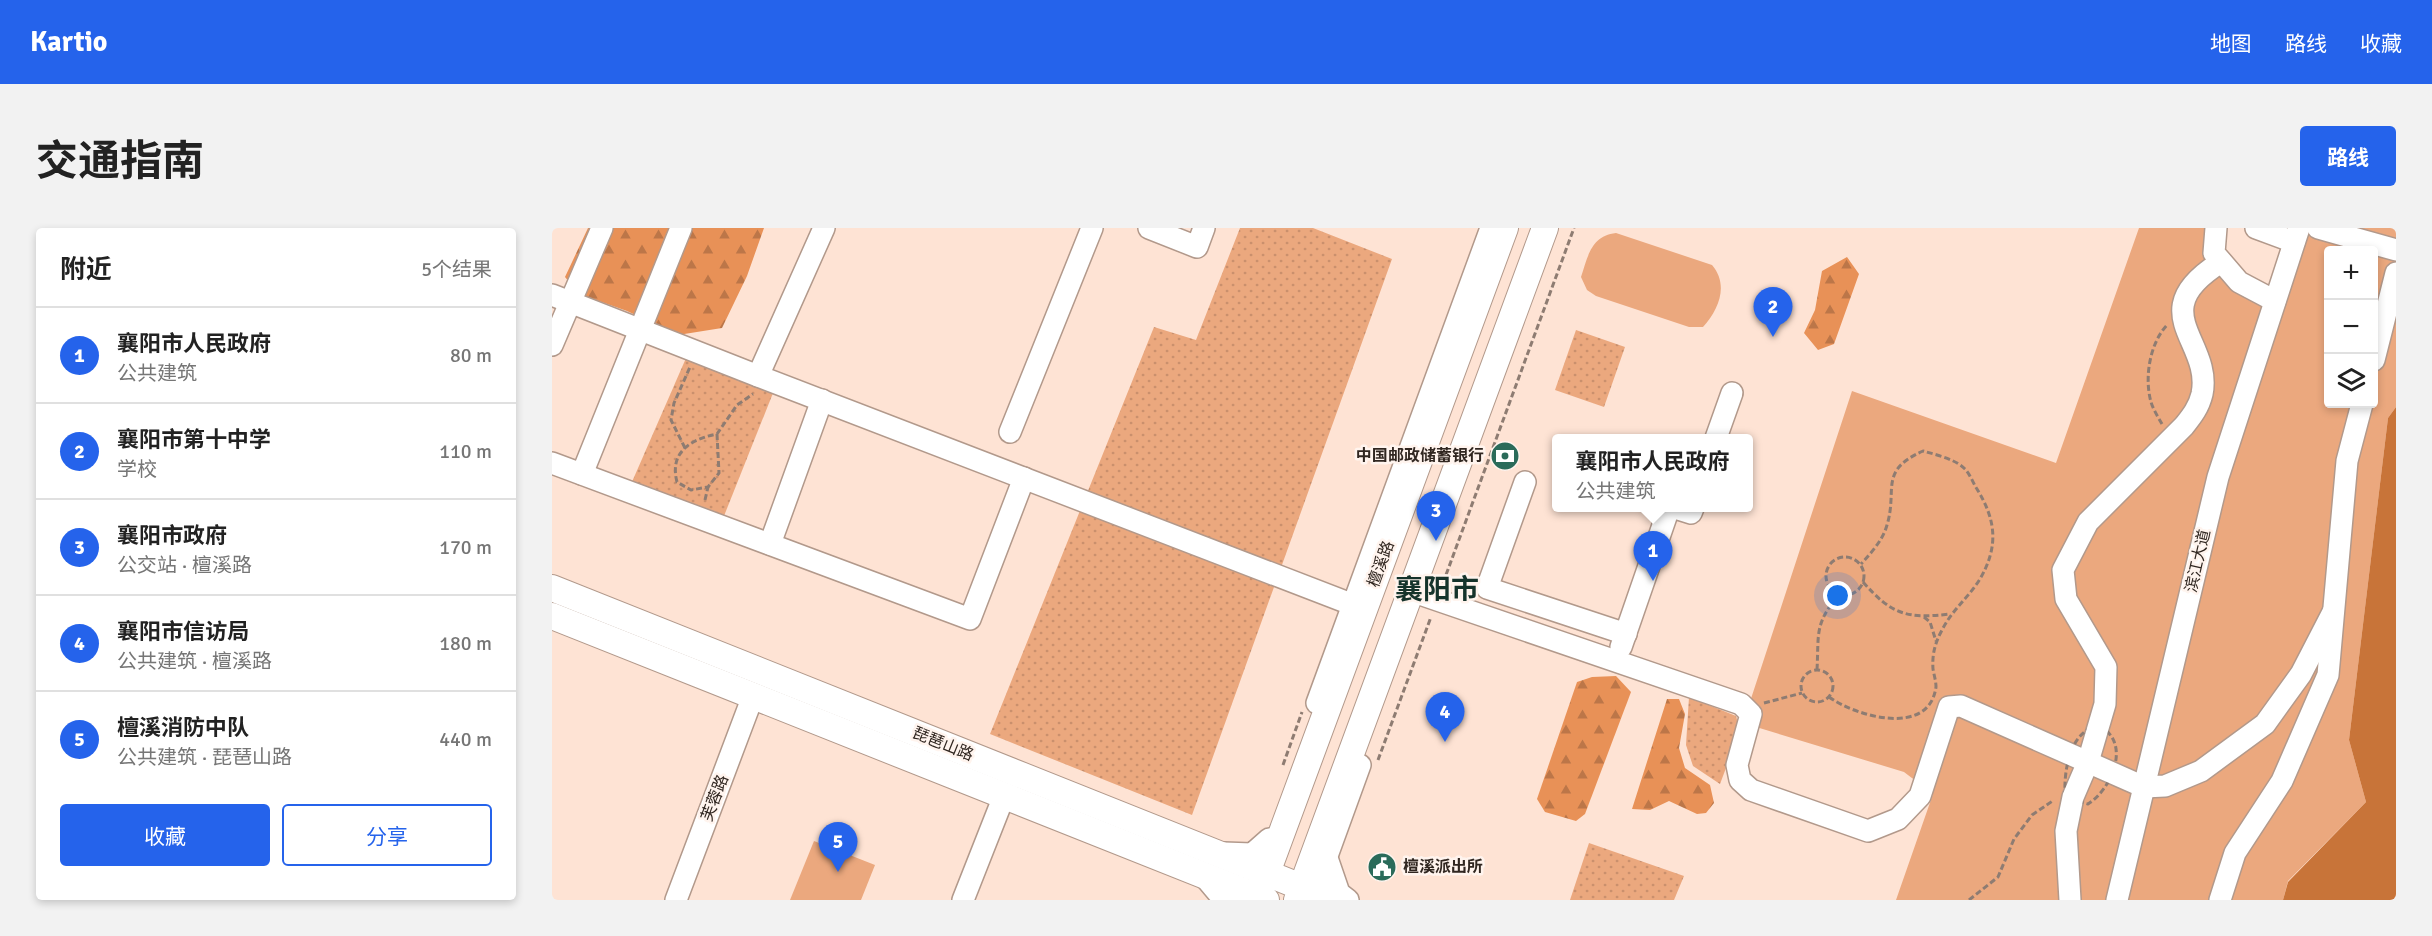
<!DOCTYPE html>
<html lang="zh">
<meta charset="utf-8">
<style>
body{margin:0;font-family:Signika,"Noto Sans SC",sans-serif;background:#f2f2f2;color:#222}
.controls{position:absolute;right:18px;top:18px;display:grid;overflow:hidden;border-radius:6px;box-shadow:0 3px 9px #0003}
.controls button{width:54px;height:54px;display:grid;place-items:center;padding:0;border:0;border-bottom:2px solid #e0e0e0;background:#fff;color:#222;font:30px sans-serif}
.you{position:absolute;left:1286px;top:368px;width:21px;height:21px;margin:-15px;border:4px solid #fff;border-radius:50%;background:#1a73e8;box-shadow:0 0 0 9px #1a73e833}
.badge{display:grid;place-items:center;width:39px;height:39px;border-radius:50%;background:#2563eb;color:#fff;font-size:20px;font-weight:700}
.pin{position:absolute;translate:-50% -50px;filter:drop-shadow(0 2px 3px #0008)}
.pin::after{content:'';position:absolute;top:32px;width:21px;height:18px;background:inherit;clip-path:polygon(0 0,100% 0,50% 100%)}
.popup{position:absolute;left:1000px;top:206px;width:201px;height:78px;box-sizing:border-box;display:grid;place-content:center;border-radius:6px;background:#fff;filter:drop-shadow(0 2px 4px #0005);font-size:20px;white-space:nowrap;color:#767676}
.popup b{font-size:22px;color:#222}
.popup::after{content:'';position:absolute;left:50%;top:100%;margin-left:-12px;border:12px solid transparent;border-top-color:#fff}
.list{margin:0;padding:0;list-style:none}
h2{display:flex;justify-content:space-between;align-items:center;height:78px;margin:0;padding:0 24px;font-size:26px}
h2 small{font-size:20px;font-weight:400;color:#767676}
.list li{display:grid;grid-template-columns:39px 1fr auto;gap:18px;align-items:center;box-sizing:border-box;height:96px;padding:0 24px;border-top:2px solid #e0e0e0}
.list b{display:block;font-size:22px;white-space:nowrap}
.list p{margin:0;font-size:20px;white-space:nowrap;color:#767676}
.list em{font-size:20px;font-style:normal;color:#767676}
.actions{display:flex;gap:12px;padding:18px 24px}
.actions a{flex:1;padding:14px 0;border:2px solid #2563eb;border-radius:6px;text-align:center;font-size:21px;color:#2563eb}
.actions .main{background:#2563eb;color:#fff}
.icon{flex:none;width:33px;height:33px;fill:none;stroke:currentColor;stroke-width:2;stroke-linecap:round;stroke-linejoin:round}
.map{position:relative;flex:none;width:1844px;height:672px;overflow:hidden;border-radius:6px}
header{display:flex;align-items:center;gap:36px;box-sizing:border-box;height:84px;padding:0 30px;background:#2563eb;color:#fff}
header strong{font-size:28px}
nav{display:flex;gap:33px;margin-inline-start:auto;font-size:21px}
.intro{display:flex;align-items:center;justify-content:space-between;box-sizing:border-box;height:144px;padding:0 36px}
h1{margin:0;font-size:42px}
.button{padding:15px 27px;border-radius:6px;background:#2563eb;color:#fff;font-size:21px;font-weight:700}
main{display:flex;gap:36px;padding:0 36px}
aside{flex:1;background:#fff;border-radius:6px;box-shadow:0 3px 9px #0003}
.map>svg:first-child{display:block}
.grass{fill:url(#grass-dots)}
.forest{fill:url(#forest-firs)}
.park{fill:#eba87e;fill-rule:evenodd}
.water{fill:#c87439}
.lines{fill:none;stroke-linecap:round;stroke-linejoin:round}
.minor-casing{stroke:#b2998b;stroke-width:24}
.major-casing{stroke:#b2998b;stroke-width:28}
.path{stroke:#8e7c72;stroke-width:3;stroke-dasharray:6 3;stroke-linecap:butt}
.minor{stroke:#fff;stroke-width:21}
.major{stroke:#fff;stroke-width:26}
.labels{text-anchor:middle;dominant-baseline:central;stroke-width:5;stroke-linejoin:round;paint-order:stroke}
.poi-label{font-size:16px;font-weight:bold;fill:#302620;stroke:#fff4ee;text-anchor:end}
.street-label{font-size:16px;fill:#302620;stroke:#fff4ee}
.town-label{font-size:28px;font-weight:bold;fill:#15332b;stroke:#fff4ee}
</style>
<header>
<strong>Kartio</strong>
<nav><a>地图</a><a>路线</a><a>收藏</a></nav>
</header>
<div class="intro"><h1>交通指南</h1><a class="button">路线</a></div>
<main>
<aside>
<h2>附近<small>5个结果</small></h2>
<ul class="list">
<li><span class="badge">1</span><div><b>襄阳市人民政府</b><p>公共建筑</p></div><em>80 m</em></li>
<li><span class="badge">2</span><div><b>襄阳市第十中学</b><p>学校</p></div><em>110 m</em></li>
<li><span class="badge">3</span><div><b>襄阳市政府</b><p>公交站 · 檀溪路</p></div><em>170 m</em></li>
<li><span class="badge">4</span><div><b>襄阳市信访局</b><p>公共建筑 · 檀溪路</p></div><em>180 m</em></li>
<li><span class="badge">5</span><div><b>檀溪消防中队</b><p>公共建筑 · 琵琶山路</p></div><em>440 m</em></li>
</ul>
<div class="actions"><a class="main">收藏</a><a>分享</a></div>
</aside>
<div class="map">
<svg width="1844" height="672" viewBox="0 0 1844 672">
<defs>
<pattern id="grass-dots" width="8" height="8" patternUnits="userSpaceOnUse" patternTransform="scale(1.5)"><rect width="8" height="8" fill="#eba87e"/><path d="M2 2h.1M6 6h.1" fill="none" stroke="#ca906d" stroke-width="1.8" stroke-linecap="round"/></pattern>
<pattern id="forest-firs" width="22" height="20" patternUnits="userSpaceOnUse" patternTransform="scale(1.5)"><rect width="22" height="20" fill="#e89157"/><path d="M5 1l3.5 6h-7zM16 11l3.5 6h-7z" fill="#bc7648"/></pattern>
</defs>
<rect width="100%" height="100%" fill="#fee3d4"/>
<g class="grass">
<path d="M 688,0 L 761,0 L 840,31 L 640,587 L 438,506 L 602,99 L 644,112 Z"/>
<path d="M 1024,102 L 1073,119 L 1052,179 L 1003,162 Z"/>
<path d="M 138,121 L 225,155 L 168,298 L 76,263 Z"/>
<path d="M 1137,469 L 1184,488 L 1188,503 L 1168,556 L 1141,538 L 1134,517 Z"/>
<path d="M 1037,615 L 1132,648 L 1122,672 L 1018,672 Z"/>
</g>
<g class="forest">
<path d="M 36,0 L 212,0 L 195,48 L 170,100 L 126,107 L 75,83 L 27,66 L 13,49 Z"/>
<path d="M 1295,29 L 1307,46 L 1282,116 L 1266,122 L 1252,105 L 1263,82 L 1270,43 Z"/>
<path d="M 1064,448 L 1079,464 L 1033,586 L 1024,593 L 993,584 L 985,571 L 1025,454 L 1040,449 Z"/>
<path d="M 1115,471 L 1127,471 L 1133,486 L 1127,520 L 1133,540 L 1158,557 L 1162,575 L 1154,585 L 1145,586 L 1117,573 L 1098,582 L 1080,581 Z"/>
</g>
<g class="park">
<path d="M 1587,0 L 1664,0 L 1662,25 L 1723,73 L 1747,0 L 1844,0 L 1844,179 L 1836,190 L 1797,512 L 1814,574 L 1736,653 L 1731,672 L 1344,672 L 1381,566 L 1352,544 L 1191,495 L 1300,163 L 1504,235 ZM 1776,22 L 1822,22 L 1822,176 L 1776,176 Z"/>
<path d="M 1064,5 L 1160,37 C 1177,57 1167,81 1151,99 L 1137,99 L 1044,68 L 1035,62 L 1029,49 C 1036,28 1039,8 1064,5 Z"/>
<path d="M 262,613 L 323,637 L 309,672 L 238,672 Z"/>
</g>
<path class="water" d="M 1844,179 L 1844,672 L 1731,672 L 1736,654 L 1814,574 L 1797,512 L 1836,190 Z"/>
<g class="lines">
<g class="minor-casing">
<g id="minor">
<path d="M 272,0 L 206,148 L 812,381"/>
<path d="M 597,0 L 645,19 L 652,0"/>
<path d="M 1664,0 L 1662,25 L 1687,54 L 1723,73"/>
<path d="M 1704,0 L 1742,14"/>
<path d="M 1766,0 L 1844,22"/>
<path d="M 0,67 L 206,148"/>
<path d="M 0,117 L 50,0"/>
<path d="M 1822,132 L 1844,45"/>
<path d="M 458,204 L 540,0"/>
<path d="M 1164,210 L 1180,165"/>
<path d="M 0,235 L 418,391 L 472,250"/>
<path d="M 30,246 L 129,0"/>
<path d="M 973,254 L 935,360 L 1074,406"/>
<path d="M 1123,280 L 1139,285 L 1141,280"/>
<path d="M 218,316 L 270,172"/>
<path d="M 859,363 L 1189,476 L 1199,486 L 1185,537 L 1188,552 L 1199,562 L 1316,603 L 1346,591 L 1368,568 L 1397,479 L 1409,478 L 1592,559 L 1613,558 L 1649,543 L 1713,496 L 1749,446 L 1781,384"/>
<path d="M 1069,419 L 1117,280"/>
<path d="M 765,475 L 939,0"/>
<path d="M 672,625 L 700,626 L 717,611"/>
<path d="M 775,630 L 787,665 L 796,672"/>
<path d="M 651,647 L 672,672"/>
<path d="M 124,672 L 201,468"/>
<path d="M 411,672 L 452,568"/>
<path d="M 759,672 L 808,537"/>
<path d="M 1518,672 L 1514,603 L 1521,569 L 1536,534 L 1553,476 L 1554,439 L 1514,371 L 1511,342 L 1536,294 L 1632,198 C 1640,188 1647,179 1650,166 C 1661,113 1589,84 1669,34"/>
<path d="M 1565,672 L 1666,249 L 1747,0"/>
<path d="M 1668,672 L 1683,625 L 1730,553 L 1776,447 L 1795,233 L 1810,176"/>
</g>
</g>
<g class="major-casing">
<g id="major">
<path d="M 0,360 L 782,672"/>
<path d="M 0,388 L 714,672"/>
<path d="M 709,661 L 953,0"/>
<path d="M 745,672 L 993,0"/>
</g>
</g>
<g class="path">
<path d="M 1610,196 C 1606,189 1601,181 1599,174 C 1592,149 1598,114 1616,96"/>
<path d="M 165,206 L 167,245 L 156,259 L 139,262 L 125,254 C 117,224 139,211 165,206 L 185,177 L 201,166"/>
<path d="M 133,220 L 119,192 L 122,175 L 138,139"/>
<path d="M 153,272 L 156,259"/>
<circle cx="1293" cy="348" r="19"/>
<path d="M 1311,354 C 1340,387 1355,391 1398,386"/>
<path d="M 891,355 L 1022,0"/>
<path d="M 1372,389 L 1378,394 L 1384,413"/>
<path d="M 1265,442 C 1267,405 1262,397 1287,366"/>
<circle cx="1265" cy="458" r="16"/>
<path d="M 1277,469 C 1303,488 1377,510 1384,459 C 1384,453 1382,447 1381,441 C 1380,426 1383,415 1390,402 C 1400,382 1417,369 1428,351 C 1447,318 1444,292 1425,261 C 1421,255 1418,246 1413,241 C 1403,231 1385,227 1371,223 C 1326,243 1346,261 1335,297 C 1331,312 1319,325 1309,336"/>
<path d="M 1212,475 L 1250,465"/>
<path d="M 1547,498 C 1580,514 1560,561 1536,576 L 1520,572 L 1513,564 C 1512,541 1519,501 1547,498 Z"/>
<path d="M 826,532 L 879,389"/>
<path d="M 731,537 L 750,484"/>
<path d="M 1417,672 L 1446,649 L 1462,611 L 1480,587 L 1502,572"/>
</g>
<use href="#minor" class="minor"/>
<use href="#major" class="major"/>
</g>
<defs>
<g id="bank-disc" transform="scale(1.5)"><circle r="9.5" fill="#2a6b5a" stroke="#fff4ee"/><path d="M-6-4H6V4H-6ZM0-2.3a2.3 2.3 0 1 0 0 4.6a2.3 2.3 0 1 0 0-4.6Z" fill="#fff"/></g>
<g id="civic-disc" transform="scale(1.5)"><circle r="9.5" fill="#2a6b5a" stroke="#fff4ee"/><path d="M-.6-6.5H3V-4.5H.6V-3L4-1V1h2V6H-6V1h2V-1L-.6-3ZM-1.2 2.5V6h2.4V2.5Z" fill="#fff"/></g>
</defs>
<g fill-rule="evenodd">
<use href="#bank-disc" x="953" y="228"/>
<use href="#civic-disc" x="830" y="639"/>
</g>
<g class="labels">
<g class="poi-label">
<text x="932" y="228">中国邮政储蓄银行</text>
<text x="851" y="639" text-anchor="start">檀溪派出所</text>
</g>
<g class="street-label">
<text transform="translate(1646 333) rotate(-77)">滨江大道</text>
<text transform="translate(829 336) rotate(-70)">檀溪路</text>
<text transform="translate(391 516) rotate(22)">琵琶山路</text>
<text transform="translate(163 570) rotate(-69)">芙蓉路</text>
</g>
<g class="town-label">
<text x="885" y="362">襄阳市</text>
</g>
</g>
</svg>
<div class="controls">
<button>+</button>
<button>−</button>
<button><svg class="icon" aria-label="layers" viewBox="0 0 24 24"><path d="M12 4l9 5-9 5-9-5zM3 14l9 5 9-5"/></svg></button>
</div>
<div class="you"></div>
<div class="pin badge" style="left:1101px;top:353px">1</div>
<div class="popup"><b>襄阳市人民政府</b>公共建筑</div>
<div class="pin badge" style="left:1221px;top:109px">2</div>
<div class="pin badge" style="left:884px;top:313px">3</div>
<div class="pin badge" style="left:893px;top:514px">4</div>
<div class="pin badge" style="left:286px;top:644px">5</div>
</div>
</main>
